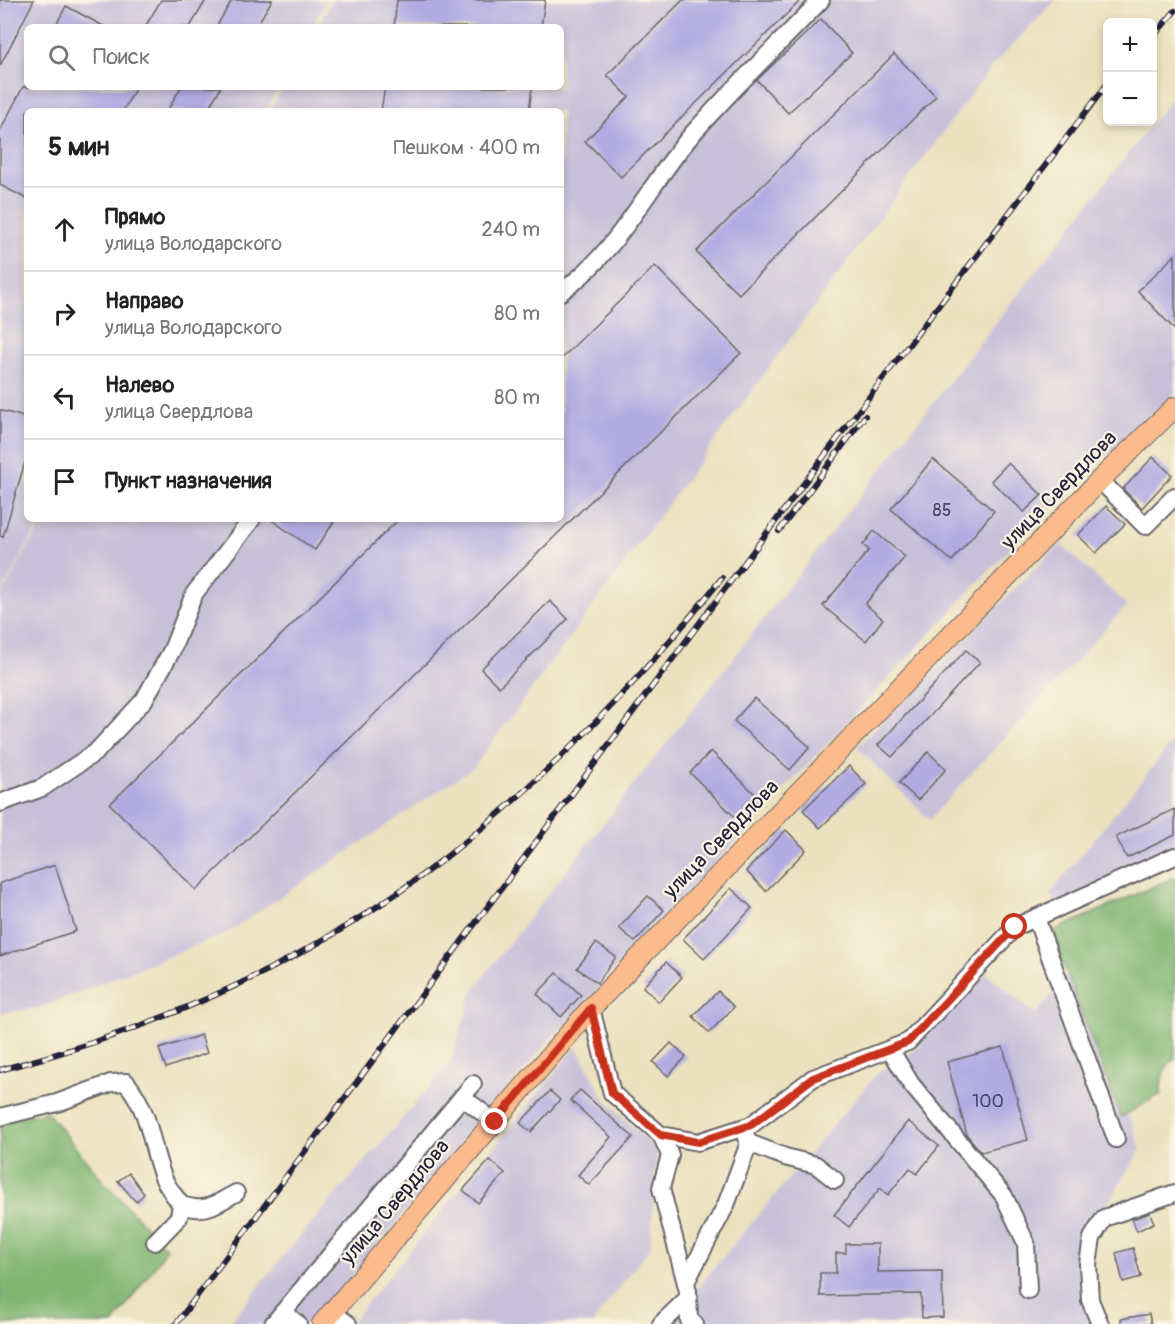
<!DOCTYPE html>
<html lang="ru">
<meta charset="utf-8">
<style>
body{margin:0;font-family:Pangolin,sans-serif;background:#f6f6f6;color:#222}
.controls{position:absolute;right:18px;top:18px;display:grid;overflow:hidden;border-radius:9px;box-shadow:0 3px 9px #0003}
.controls button{width:54px;height:54px;display:grid;place-items:center;padding:0;border:0;border-bottom:2px solid #e0e0e0;background:#fff;color:#222;font:30px sans-serif}
.stop{position:absolute;width:18px;height:18px;margin:-14px;border:4px solid #c8321e;border-radius:50%;background:#fff}
.stop.end{background:#c8321e;border-color:#fff;box-shadow:0 2px 6px #0008}
.list{margin:0;padding:0;list-style:none}
h2{display:flex;justify-content:space-between;align-items:center;height:78px;margin:0;padding:0 24px;font-size:26px}
h2 small{font-size:20px;font-weight:400;color:#767676}
.list li{display:grid;grid-template-columns:39px 1fr auto;gap:18px;align-items:center;box-sizing:border-box;height:84px;padding:0 24px;border-top:2px solid #e0e0e0}
.list b{display:block;font-size:22px;white-space:nowrap}
.list p{margin:0;font-size:20px;white-space:nowrap;color:#767676}
.list em{font-size:20px;font-style:normal;color:#767676}
.icon{flex:none;width:33px;height:33px;fill:none;stroke:currentColor;stroke-width:2;stroke-linecap:round;stroke-linejoin:round}
.map{position:relative;flex:none;width:1175px;height:1324px;overflow:hidden}
.search{position:absolute;background:#fff;box-shadow:0 3px 9px #0003;left:24px;top:24px;width:540px;height:66px;display:flex;align-items:center;gap:15px;box-sizing:border-box;padding:0 21px;border-radius:9px;color:#767676;font-size:22px}
.panel{position:absolute;background:#fff;box-shadow:0 3px 9px #0003;left:24px;top:108px;width:540px;height:414px;border-radius:9px}
.map>svg:first-child{display:block}
.industrial{fill:#c7c0d9}
.forest{fill:#81b672;stroke:#526c56;stroke-width:1.5}
.building{fill:#b1abe2}
.lines{fill:none;stroke-linecap:round;stroke-linejoin:round}
.minor-casing{stroke:#686569;stroke-width:20}
.major-casing{stroke:#686569;stroke-width:22}
.minor{stroke:#fff;stroke-width:16}
.major{stroke:#fbbb8c;stroke-width:20}
.rail-casing{stroke:#22223b;stroke-width:6}
.rail{stroke:#fcf5e5;stroke-width:4;stroke-dasharray:11;stroke-linecap:butt}
.route{stroke:#c8321e;stroke-width:8}
.labels{text-anchor:middle;dominant-baseline:central;stroke-width:4.5;stroke-linejoin:round;paint-order:stroke}
.number-label{font-size:18px;fill:#464465}
.street-label{font-size:21px;fill:#22223b;stroke:#fcf5e5}
</style>
<div class="map">
<svg width="1175" height="1324" viewBox="0 0 1175 1324">
<rect width="100%" height="100%" fill="#fcf5e5"/>
<filter id="ink" filterUnits="userSpaceOnUse"><feTurbulence type="fractalNoise" baseFrequency=".0167" numOctaves="2"/><feDisplacementMap in="SourceGraphic" scale="12" xChannelSelector="R" yChannelSelector="G"/><feConvolveMatrix kernelMatrix="1 2 1 2 8 2 1 2 1" color-interpolation-filters="sRGB"/></filter>
<filter id="wash" filterUnits="userSpaceOnUse"><feTurbulence type="fractalNoise" baseFrequency=".008" numOctaves="4" result="noise"/><feDisplacementMap in="SourceGraphic" scale="24" xChannelSelector="R" yChannelSelector="G"/><feGaussianBlur stdDeviation="1.35" result="paint"/><feColorMatrix in="noise" values="0 0 0 0 0 0 0 0 0 0 0 0 0 0 0 0 0 1.4 0 .05"/><feComposite in="paint" operator="in"/></filter>
<g filter="url(#wash)">
<rect width="100%" height="100%" fill="#ebe1be"/>
<g class="industrial">
<path d="M 0,0 L 327,0 L 312,27 L 27,27 L 27,87 L 279,87 L 266,111 L 27,111 L 27,519 L 42,519 L 0,595 Z"/>
<path d="M 332,0 L 1056,0 L 992,66 L 474,767 L 227,933 L 39,1008 L 0,1013 L 0,598 L 44,519 L 561,519 L 561,111 L 270,111 L 283,87 L 561,87 L 561,27 L 317,27 Z"/>
<path d="M 1175,94 L 1175,393 L 1045,511 L 542,1048 L 312,1324 L 229,1324 L 288,1250 L 451,1062 L 473,990 Z"/>
<path d="M 1060,544 L 1127,605 L 929,820 L 857,747 Z"/>
<path d="M 1175,739 L 1175,854 L 1057,905 L 1050,894 Z"/>
<path d="M 1074,964 L 1141,1149 L 1076,1256 L 1091,1324 L 667,1324 L 879,1071 L 913,1051 L 986,973 L 1036,1015 Z"/>
<path d="M 576,1047 L 605,1099 L 657,1151 L 650,1247 L 592,1324 L 350,1324 Z"/>
</g>
<g class="forest">
<path d="M 1175,877 L 1175,1059 C 1162,1067 1161,1080 1161,1094 L 1121,1117 L 1051,932 Z"/>
<path d="M 47,1112 L 103,1181 L 167,1249 L 113,1324 L 0,1324 L 0,1121 Z"/>
</g>
<g id="blocks">
<g class="building">
<path d="M 0,0 L 34,0 L 0,66 Z"/>
<path d="M 161,0 L 206,0 L 190,27 L 145,27 Z"/>
<path d="M 232,0 L 272,0 L 256,27 L 216,27 Z"/>
<path d="M 397,0 L 545,0 L 541,27 L 394,27 Z"/>
<path d="M 683,0 L 801,0 L 621,177 L 585,141 L 629,97 L 607,75 Z"/>
<path d="M 66,6 L 105,27 L 55,27 Z"/>
<path d="M 821,19 L 852,53 L 788,113 L 757,80 Z"/>
<path d="M 894,54 L 936,96 L 739,294 L 696,252 Z"/>
<path d="M 23,87 L 136,87 L 123,111 L 27,111 L 27,199 L 0,185 L 0,131 Z"/>
<path d="M 181,87 L 221,87 L 207,111 L 167,111 Z"/>
<path d="M 385,87 L 532,87 L 529,111 L 381,111 Z"/>
<path d="M 1175,255 L 1175,330 L 1138,291 Z"/>
<path d="M 655,266 L 741,353 L 196,890 L 110,804 L 399,519 L 561,519 L 561,359 Z"/>
<path d="M 0,410 L 27,418 L 27,455 L 3,537 L 0,536 Z"/>
<path d="M 1153,457 L 1172,475 L 1142,508 L 1123,489 Z"/>
<path d="M 933,459 L 994,511 L 952,561 L 891,509 Z"/>
<path d="M 1008,463 L 1042,495 L 1024,512 L 991,481 Z"/>
<path d="M 1106,506 L 1125,524 L 1096,553 L 1078,535 Z"/>
<path d="M 270,519 L 336,519 L 315,550 Z"/>
<path d="M 874,531 L 905,557 L 865,604 L 883,619 L 866,641 L 823,606 L 869,550 L 863,545 Z"/>
<path d="M 550,601 L 568,619 L 499,687 L 481,669 Z"/>
<path d="M 966,650 L 980,662 L 892,757 L 878,745 Z"/>
<path d="M 754,698 L 810,747 L 790,770 L 734,721 Z"/>
<path d="M 711,751 L 760,799 L 739,821 L 690,773 Z"/>
<path d="M 928,752 L 946,769 L 918,800 L 899,783 Z"/>
<path d="M 849,766 L 866,784 L 820,828 L 803,810 Z"/>
<path d="M 1175,809 L 1175,835 L 1127,858 L 1116,837 Z"/>
<path d="M 786,830 L 806,850 L 766,891 L 746,871 Z"/>
<path d="M 55,865 L 76,931 L 0,956 L 0,883 Z"/>
<path d="M 731,888 L 752,908 L 704,959 L 683,939 Z"/>
<path d="M 648,896 L 664,910 L 635,942 L 619,928 Z"/>
<path d="M 596,943 L 616,957 L 597,983 L 577,968 Z"/>
<path d="M 666,962 L 682,977 L 659,1002 L 643,987 Z"/>
<path d="M 557,973 L 581,995 L 561,1017 L 537,994 Z"/>
<path d="M 718,991 L 734,1007 L 709,1033 L 693,1016 Z"/>
<path d="M 201,1035 L 207,1053 L 166,1068 L 159,1049 Z"/>
<path d="M 671,1043 L 686,1057 L 668,1076 L 653,1062 Z"/>
<path d="M 1003,1047 L 1028,1140 L 981,1152 L 967,1135 L 947,1062 Z"/>
<path d="M 580,1090 L 633,1137 L 589,1185 L 578,1175 L 611,1137 L 570,1100 Z"/>
<path d="M 550,1091 L 560,1100 L 531,1132 L 520,1123 Z"/>
<path d="M 908,1121 L 939,1146 L 917,1174 L 910,1168 L 888,1195 L 880,1188 L 849,1227 L 834,1215 Z"/>
<path d="M 490,1160 L 505,1173 L 478,1203 L 463,1190 Z"/>
<path d="M 129,1173 L 144,1194 L 136,1202 L 118,1181 Z"/>
<path d="M 1150,1213 L 1154,1223 L 1137,1231 L 1132,1219 Z"/>
<path d="M 846,1244 L 878,1244 L 878,1272 L 942,1271 L 943,1317 L 922,1318 L 921,1294 L 820,1296 L 820,1273 L 836,1273 L 836,1253 L 846,1253 Z"/>
<path d="M 1133,1248 L 1141,1277 L 1123,1282 L 1116,1253 Z"/>
<path d="M 1149,1314 L 1151,1324 L 1121,1324 L 1121,1319 Z"/>
</g>
</g>
</g>
<g filter="url(#ink)">
<use href="#blocks" fill-opacity="0" stroke="#686569" stroke-width="1.5"/>
<g class="lines">
<g class="minor-casing">
<g id="minor">
<path d="M 561,292 C 620,251 649,183 695,131 C 735,86 779,44 821,0"/>
<path d="M 1100,480 L 1145,526 L 1175,496"/>
<path d="M 0,803 L 42,788 L 96,752 L 144,700 L 172,650 L 194,594 L 252,519"/>
<path d="M 1036,918 L 1116,1139"/>
<path d="M 591,1008 L 612,1093 L 661,1135 L 698,1142 L 751,1125 L 813,1078 L 908,1042 L 1015,927 L 1175,856"/>
<path d="M 890,1049 L 911,1084 L 1004,1196 L 1026,1243 L 1028,1290"/>
<path d="M 462,1097 L 495,1122"/>
<path d="M 0,1117 L 57,1103 L 111,1083 L 126,1082 C 152,1115 149,1141 163,1177 C 167,1187 175,1196 181,1205 L 179,1217 L 155,1242"/>
<path d="M 661,1135 L 670,1155 L 661,1188 L 688,1291 L 689,1320 L 695,1324"/>
<path d="M 745,1135 L 749,1143 L 785,1157 L 816,1165 L 835,1180"/>
<path d="M 181,1205 C 207,1213 213,1205 236,1193"/>
<path d="M 686,1282 L 726,1205 L 749,1143"/>
<path d="M 283,1312 L 298,1324"/>
<path d="M 332,1312 L 348,1324"/>
<path d="M 273,1324 L 473,1084"/>
<path d="M 661,1324 L 689,1297"/>
<path d="M 1100,1324 L 1090,1300 L 1088,1264 L 1092,1238 L 1104,1218 L 1175,1193"/>
</g>
</g>
<g class="major-casing">
<path id="major" d="M 322,1324 L 591,1008 L 1100,480 L 1175,407"/>
</g>
<use href="#minor" class="minor"/>
<use href="#major" class="major"/>
<g class="rail-casing">
<g id="rail">
<path d="M 1152,38 L 1175,11"/>
<path d="M 779,531 L 865,416"/>
<path d="M 0,1070 C 149,1031 296,968 421,876 C 536,791 633,689 722,578"/>
<path d="M 176,1324 L 831,447 L 1108,83"/>
</g>
</g>
<use href="#rail" class="rail"/>
</g>
</g>
<g class="lines" filter="url(#ink)">
<path class="route" d="M 495,1122 L 591,1008 L 612,1093 L 661,1135 L 698,1142 L 751,1125 L 813,1078 L 908,1042 L 1015,927"/>
</g>
<g class="labels">
<g class="number-label">
<text x="942" y="510">85</text>
<text x="988" y="1101">100</text>
</g>
<g class="street-label">
<text transform="translate(1059 490) rotate(-46)">улица Свердлова</text>
<text transform="translate(721 839) rotate(-46)">улица Свердлова</text>
<text transform="translate(395 1202) rotate(-50)">улица Свердлова</text>
</g>
</g>
</svg>
<div class="controls">
<button>+</button>
<button>−</button>
</div>
<div class="stop" style="left:1015px;top:927px"></div>
<div class="stop end" style="left:495px;top:1122px"></div>
<div class="search"><svg class="icon" aria-label="search" viewBox="0 0 24 24"><circle cx="10" cy="10" r="6"/><path d="M15 15l6 6"/></svg>Поиск</div>
<section class="panel">
<h2>5 мин<small>Пешком · 400 m</small></h2>
<ul class="list">
<li><svg class="icon" aria-label="ahead" viewBox="0 0 24 24"><path d="M12 20V5M6 11l6-6 6 6"/></svg><div><b>Прямо</b><p>улица Володарского</p></div><em>240 m</em></li>
<li><svg class="icon" aria-label="right" viewBox="0 0 24 24"><path d="M7 20v-9h11M14 6l5 5-5 5"/></svg><div><b>Направо</b><p>улица Володарского</p></div><em>80 m</em></li>
<li><svg class="icon" aria-label="left" viewBox="0 0 24 24"><path d="M17 20v-9H6M10 6l-5 5 5 5"/></svg><div><b>Налево</b><p>улица Свердлова</p></div><em>80 m</em></li>
<li><svg class="icon" aria-label="arrive" viewBox="0 0 24 24"><path d="M6 21V4h12l-3 4 3 4H6"/></svg><div><b>Пункт назначения</b></div></li>
</ul>
</section>
</div>
